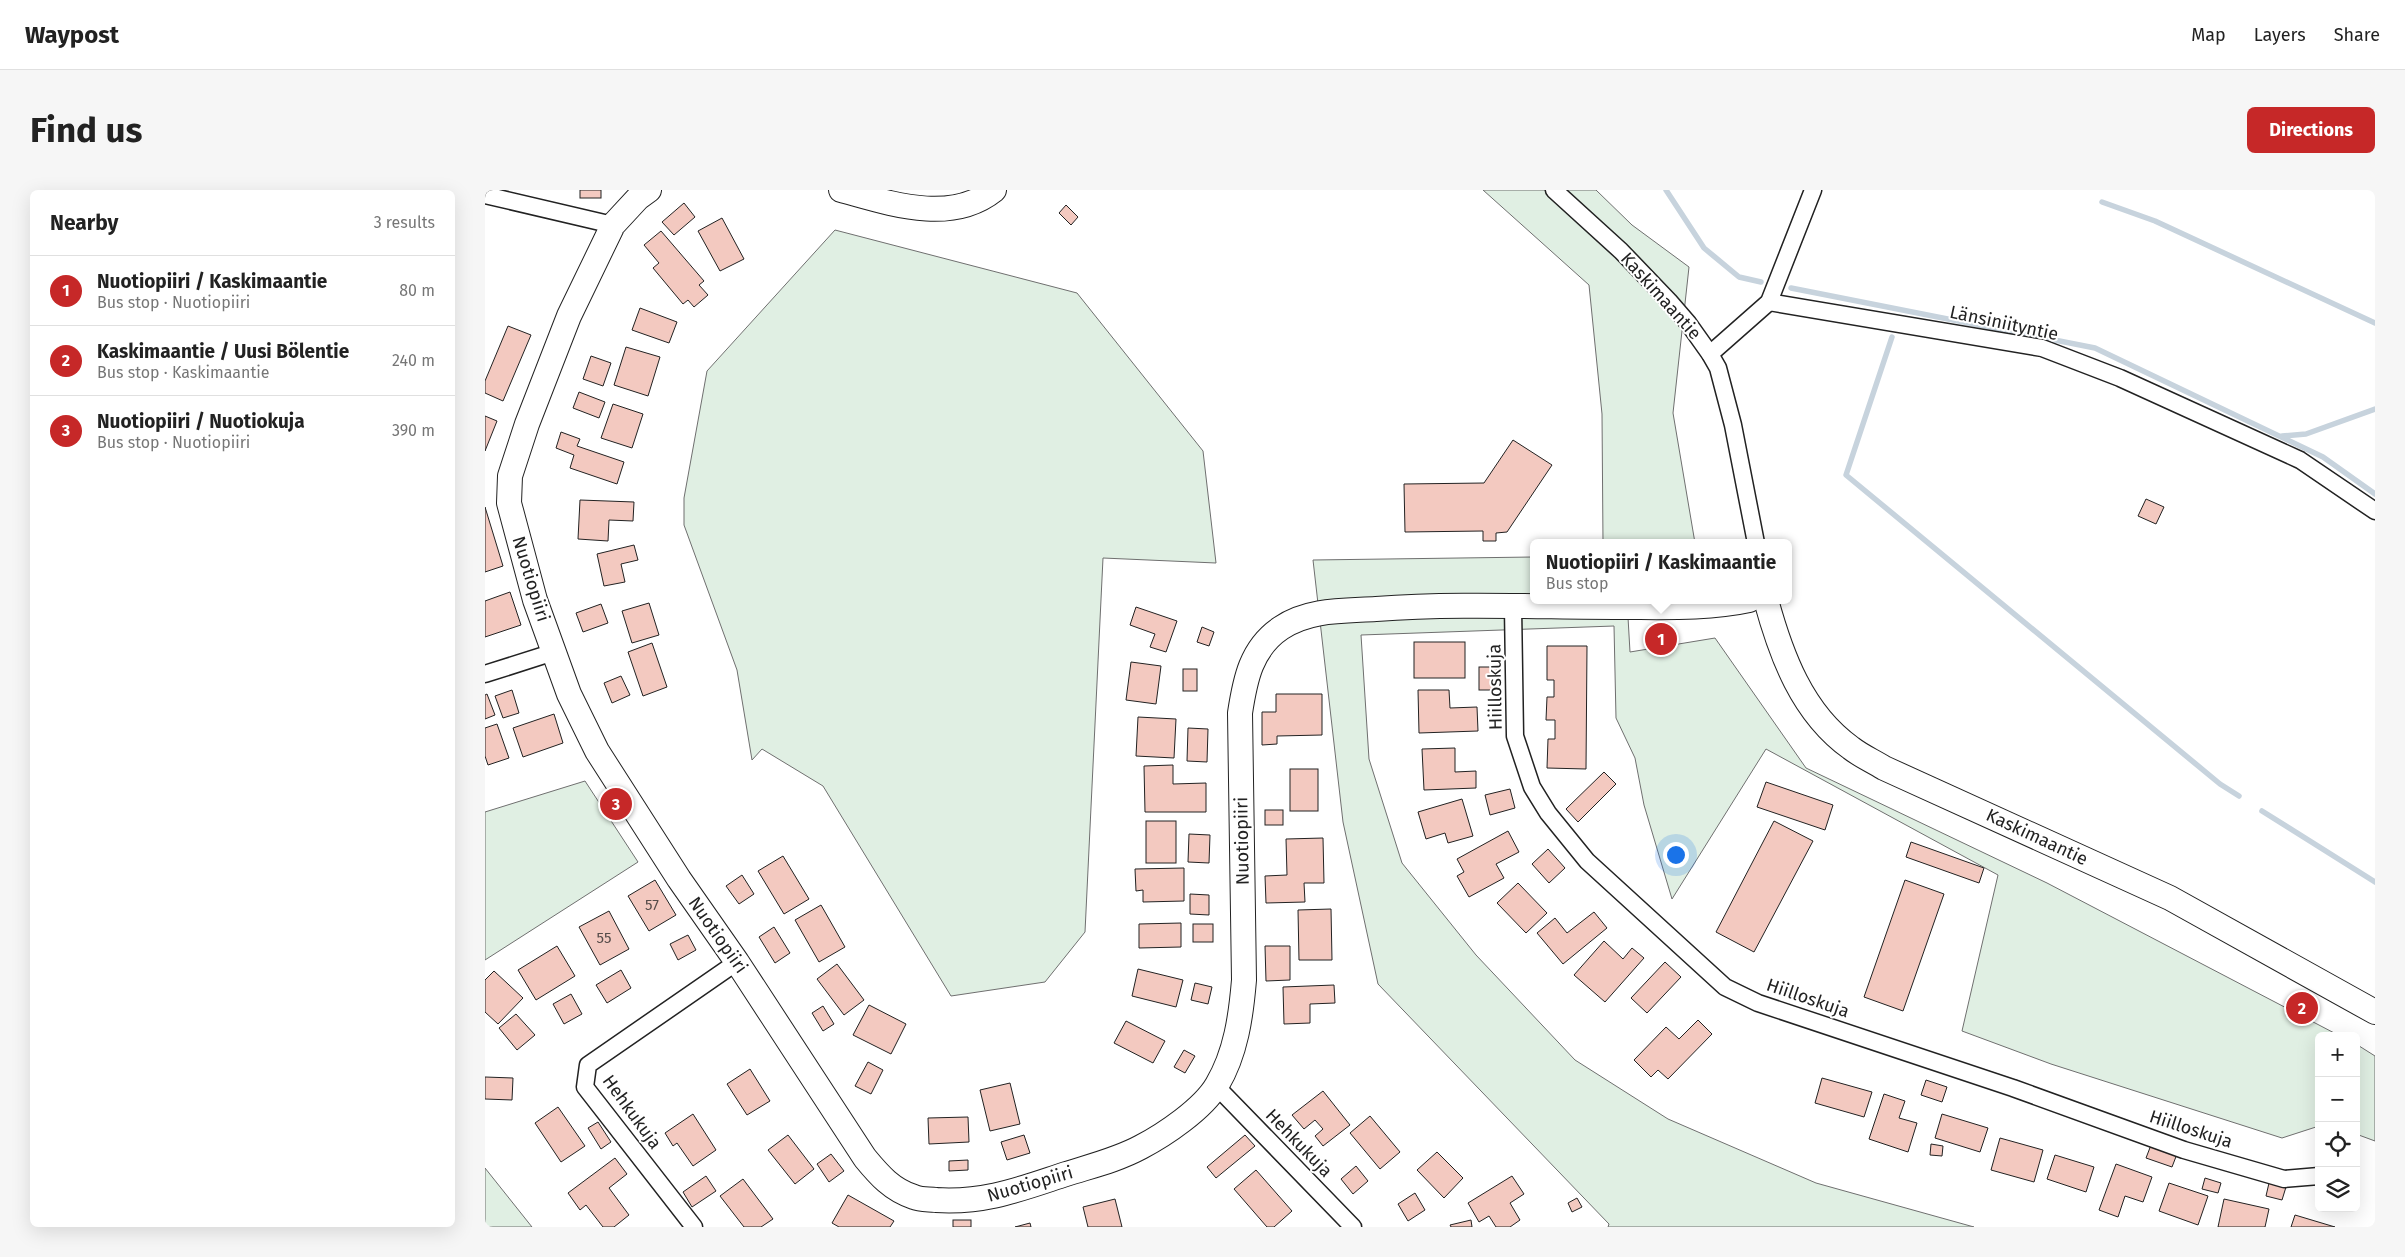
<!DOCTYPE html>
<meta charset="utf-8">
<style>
body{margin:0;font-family:"Fira Sans",sans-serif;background:#f6f6f6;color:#222}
.controls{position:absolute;right:15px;bottom:15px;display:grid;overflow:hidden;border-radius:8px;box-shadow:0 5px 20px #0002}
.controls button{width:45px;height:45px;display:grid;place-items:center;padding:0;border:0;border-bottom:1px solid #e0e0e0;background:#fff;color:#222;font:25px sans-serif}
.you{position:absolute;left:1190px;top:664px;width:18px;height:18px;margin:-12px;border:4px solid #fff;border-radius:50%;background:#1a73e8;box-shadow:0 0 0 8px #1a73e833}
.badge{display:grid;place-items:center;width:32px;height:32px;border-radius:50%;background:#c62828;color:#fff;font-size:16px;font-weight:700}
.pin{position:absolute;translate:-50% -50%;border:2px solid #fff;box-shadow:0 1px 5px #0006}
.popup{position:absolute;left:1045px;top:349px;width:262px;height:65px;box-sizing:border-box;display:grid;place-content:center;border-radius:8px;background:#fff;filter:drop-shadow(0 1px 4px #0005);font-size:16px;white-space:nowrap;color:#767676}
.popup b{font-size:19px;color:#222}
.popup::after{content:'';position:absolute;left:50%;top:100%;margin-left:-10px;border:10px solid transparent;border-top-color:#fff}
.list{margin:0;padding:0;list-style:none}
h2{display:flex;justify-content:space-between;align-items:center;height:65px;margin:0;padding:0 20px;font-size:21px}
h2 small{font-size:16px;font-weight:400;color:#767676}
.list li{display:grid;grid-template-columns:32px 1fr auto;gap:15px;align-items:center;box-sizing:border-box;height:70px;padding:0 20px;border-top:1px solid #e0e0e0}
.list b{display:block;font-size:19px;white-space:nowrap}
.list p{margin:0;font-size:16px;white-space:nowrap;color:#767676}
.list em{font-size:16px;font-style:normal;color:#767676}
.icon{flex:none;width:28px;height:28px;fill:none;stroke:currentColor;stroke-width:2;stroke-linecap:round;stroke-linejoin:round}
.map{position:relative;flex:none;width:1890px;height:1037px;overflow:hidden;border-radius:8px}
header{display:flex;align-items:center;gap:30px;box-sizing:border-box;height:70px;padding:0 25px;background:#fff;border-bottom:1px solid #e0e0e0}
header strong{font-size:24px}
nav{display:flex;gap:28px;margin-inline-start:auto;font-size:18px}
.intro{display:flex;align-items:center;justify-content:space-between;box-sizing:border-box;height:120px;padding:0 30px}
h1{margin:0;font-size:35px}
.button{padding:12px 22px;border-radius:8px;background:#c62828;color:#fff;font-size:18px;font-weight:700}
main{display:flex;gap:30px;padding:0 30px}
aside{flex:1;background:#fff;border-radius:8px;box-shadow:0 5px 20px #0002}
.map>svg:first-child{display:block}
.green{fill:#e0efe3;stroke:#6f6f6f}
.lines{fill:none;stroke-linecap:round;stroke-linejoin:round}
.stream{stroke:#c7d3dd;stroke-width:5.5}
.building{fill:#f3c9c0;stroke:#222}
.street-casing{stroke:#222;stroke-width:19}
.secondary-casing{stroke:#222;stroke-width:26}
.street{stroke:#fff;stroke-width:16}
.secondary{stroke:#fff;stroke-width:24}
.labels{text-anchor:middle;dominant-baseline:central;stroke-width:4;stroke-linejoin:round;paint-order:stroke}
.number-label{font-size:15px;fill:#564c4a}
.street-label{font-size:18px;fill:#222;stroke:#fff}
</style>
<header>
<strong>Waypost</strong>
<nav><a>Map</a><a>Layers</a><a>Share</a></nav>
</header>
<div class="intro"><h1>Find us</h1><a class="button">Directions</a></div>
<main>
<aside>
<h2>Nearby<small>3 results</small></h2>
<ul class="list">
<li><span class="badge">1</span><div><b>Nuotiopiiri / Kaskimaantie</b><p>Bus stop · Nuotiopiiri</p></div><em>80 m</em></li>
<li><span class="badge">2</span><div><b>Kaskimaantie / Uusi Bölentie</b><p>Bus stop · Kaskimaantie</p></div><em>240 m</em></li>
<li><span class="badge">3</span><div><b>Nuotiopiiri / Nuotiokuja</b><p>Bus stop · Nuotiopiiri</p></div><em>390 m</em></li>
</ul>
</aside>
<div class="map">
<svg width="1890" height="1037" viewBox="0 0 1890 1037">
<rect width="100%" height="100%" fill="#fff"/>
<g class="green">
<path d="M 998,0 L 1111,0 L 1147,35 L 1204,77 L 1188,223 L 1210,353 L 1118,353 L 1117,224 L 1104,95 Z"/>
<path d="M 350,40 L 592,103 L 718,261 L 731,373 L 618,368 L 600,742 L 560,792 L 466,806 L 338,596 L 277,559 L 267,570 L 252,480 L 199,335 L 199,308 L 222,181 Z"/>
<path d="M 1048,367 L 1048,410 L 1142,410 L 1145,462 L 1230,448 L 1321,578 L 1562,693 L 1855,846 L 1834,846 L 1834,936 L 1797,948 L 1566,874 L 1477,841 L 1513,685 L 1281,559 L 1187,709 L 1159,615 L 1150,568 L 1131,528 L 1129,436 L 876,445 L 884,569 L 917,673 L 991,765 L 1090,870 L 1183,929 L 1331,993 L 1489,1037 L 1123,1037 L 1124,1034 L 893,794 L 858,632 L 828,370 Z"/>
<path d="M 100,591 L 153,672 L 0,770 L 0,622 Z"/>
<path d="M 1871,854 L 1890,866 L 1890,951 L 1871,944 Z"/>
<path d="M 0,978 L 47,1037 L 0,1037 Z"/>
</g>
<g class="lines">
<g class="stream">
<path d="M 1181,0 L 1219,58 L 1254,87 L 1276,92"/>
<path d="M 1617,12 L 1670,31 L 1890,133"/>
<path d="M 1306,98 L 1610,158 L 1838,267 L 1890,304"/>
<path d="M 1407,147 L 1361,285 L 1735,594 L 1754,606"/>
<path d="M 1797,246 L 1821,244 L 1890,219"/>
<path d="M 1777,621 L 1890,692"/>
</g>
</g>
<g class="building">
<rect x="95" y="0" width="21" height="8"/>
<path d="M 199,13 L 210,27 L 189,45 L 177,32 Z"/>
<path d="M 581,15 L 593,27 L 586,35 L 574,23 Z"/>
<path d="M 237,28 L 259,69 L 235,81 L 213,41 Z"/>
<path d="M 176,41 L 219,91 L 214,95 L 223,105 L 209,117 L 203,110 L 198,114 L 168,78 L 174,73 L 159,55 Z"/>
<path d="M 155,118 L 192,132 L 184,153 L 147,140 Z"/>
<path d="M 23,136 L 46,145 L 18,211 L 0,203 L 0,191 Z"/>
<path d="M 141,157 L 175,167 L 163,206 L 129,195 Z"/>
<path d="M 106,166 L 126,173 L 118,196 L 98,189 Z"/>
<path d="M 94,202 L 120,212 L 114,228 L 88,218 Z"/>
<path d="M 128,214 L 158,224 L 147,258 L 116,248 Z"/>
<path d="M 0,226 L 12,231 L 0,261 Z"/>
<path d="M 76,242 L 95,249 L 92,256 L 139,272 L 132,294 L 85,278 L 89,265 L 71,258 Z"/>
<path d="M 1028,250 L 1067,275 L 1022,342 L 1011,343 L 1011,351 L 998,351 L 998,341 L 920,342 L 919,294 L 999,293 Z"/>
<path d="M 1661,309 L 1679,317 L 1671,334 L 1653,326 Z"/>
<path d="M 95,310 L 149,312 L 148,331 L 124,330 L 123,351 L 93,349 Z"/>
<path d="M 0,317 L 18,376 L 0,382 Z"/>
<path d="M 149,355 L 153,370 L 136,374 L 140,392 L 119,396 L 112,364 Z"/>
<path d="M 25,402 L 36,435 L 0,447 L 0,411 Z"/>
<path d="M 164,413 L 174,445 L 147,453 L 137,421 Z"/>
<path d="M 116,414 L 123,433 L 98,442 L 91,423 Z"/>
<path d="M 651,417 L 692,431 L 681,462 L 665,457 L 670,444 L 645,435 Z"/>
<path d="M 717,437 L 729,442 L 724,456 L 712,452 Z"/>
<rect x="929" y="452" width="51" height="36"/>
<path d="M 167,453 L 182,497 L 158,506 L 143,462 Z"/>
<path d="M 1062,456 L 1102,456 L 1101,579 L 1062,578 L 1063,549 L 1070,549 L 1070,530 L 1061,530 L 1062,507 L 1069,507 L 1069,490 L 1062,490 Z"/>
<path d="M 646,472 L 676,476 L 671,514 L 641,510 Z"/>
<rect x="994" y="477" width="18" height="23"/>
<rect x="698" y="479" width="14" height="22"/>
<path d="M 136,486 L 145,505 L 127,513 L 119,493 Z"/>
<path d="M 27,500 L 34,523 L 18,528 L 10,506 Z"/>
<path d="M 933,500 L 964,500 L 965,518 L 992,517 L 993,541 L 934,543 Z"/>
<path d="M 2,504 L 10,525 L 0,529 L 0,505 Z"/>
<path d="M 791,504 L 837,504 L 837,545 L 792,546 L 792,554 L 777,555 L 777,522 L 791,522 Z"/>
<path d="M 69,524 L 78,553 L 38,567 L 28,538 Z"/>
<path d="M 653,527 L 691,529 L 689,568 L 651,566 Z"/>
<path d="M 12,534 L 24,568 L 3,575 L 0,566 L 0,538 Z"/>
<path d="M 703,538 L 723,539 L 722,572 L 702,571 Z"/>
<path d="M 970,558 L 970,582 L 991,581 L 991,598 L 939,600 L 937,559 Z"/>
<path d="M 688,575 L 688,594 L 721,593 L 721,622 L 660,622 L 659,576 Z"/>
<rect x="805" y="579" width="28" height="42"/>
<path d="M 1119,582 L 1131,594 L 1093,632 L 1081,619 Z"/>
<path d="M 1281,592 L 1348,615 L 1340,640 L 1272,617 Z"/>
<path d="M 1025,599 L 1030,618 L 1005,625 L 1000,605 Z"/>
<path d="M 977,609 L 988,646 L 963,653 L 960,643 L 941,649 L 933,622 Z"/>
<rect x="780" y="620" width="18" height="15"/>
<rect x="661" y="631" width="30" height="42"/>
<path d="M 1289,631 L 1328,651 L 1269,762 L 1231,742 Z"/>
<path d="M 1023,641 L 1034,662 L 1011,674 L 1019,688 L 984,707 L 972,686 L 979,682 L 972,669 Z"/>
<path d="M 704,644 L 725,645 L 724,673 L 703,672 Z"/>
<path d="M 838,648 L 839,693 L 819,693 L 820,712 L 781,713 L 780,686 L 802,685 L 801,649 Z"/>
<path d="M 1426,652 L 1499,678 L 1494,693 L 1421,667 Z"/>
<path d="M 1063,659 L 1080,678 L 1064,693 L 1047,674 Z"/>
<path d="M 298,666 L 324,709 L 299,724 L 273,681 Z"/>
<path d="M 699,678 L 699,711 L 658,712 L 658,700 L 651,701 L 650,679 Z"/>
<path d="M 257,685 L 269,704 L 254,714 L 241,696 Z"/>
<path d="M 170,690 L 191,725 L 164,741 L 143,706 Z"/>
<path d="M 1420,690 L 1459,704 L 1418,821 L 1379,807 Z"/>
<path d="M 1033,693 L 1062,723 L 1041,743 L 1012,713 Z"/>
<path d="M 705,704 L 724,705 L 724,725 L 705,724 Z"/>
<path d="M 336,715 L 360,757 L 334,772 L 310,730 Z"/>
<path d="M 846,719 L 847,770 L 814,770 L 813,720 Z"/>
<path d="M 124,721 L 144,759 L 115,775 L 94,737 Z"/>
<path d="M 1109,722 L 1122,738 L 1078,774 L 1052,743 L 1070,728 L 1082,743 Z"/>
<path d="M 696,733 L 696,757 L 654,758 L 654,734 Z"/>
<rect x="708" y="734" width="20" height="18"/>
<path d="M 289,737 L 305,763 L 290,773 L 274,747 Z"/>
<path d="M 203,745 L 211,760 L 193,770 L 185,754 Z"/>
<path d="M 1119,751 L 1138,769 L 1147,758 L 1159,768 L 1120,812 L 1089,785 Z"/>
<path d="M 72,756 L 90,786 L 51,810 L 33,780 Z"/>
<path d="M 780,756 L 805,756 L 805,790 L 781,791 Z"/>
<path d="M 1180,772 L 1196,787 L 1162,823 L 1146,808 Z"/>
<path d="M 352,774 L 379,810 L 359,825 L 332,789 Z"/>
<path d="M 653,779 L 698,790 L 691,817 L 647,806 Z"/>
<path d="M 136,780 L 146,798 L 122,813 L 111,795 Z"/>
<path d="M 9,781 L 38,808 L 13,834 L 0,822 L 0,790 Z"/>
<path d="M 710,793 L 727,797 L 723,814 L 706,810 Z"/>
<path d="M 849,795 L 850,813 L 825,814 L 825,833 L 799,834 L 798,797 Z"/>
<path d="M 86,804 L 97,824 L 79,834 L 68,814 Z"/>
<path d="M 384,815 L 421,834 L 406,864 L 368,845 Z"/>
<path d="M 338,816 L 349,834 L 338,841 L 327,823 Z"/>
<path d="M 31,824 L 50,845 L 32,860 L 14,838 Z"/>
<path d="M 1213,830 L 1227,844 L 1183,889 L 1173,880 L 1166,887 L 1149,870 L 1181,837 L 1194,849 Z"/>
<path d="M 641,831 L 680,851 L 668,873 L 629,853 Z"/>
<path d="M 699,860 L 710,866 L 700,883 L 689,877 Z"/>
<path d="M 383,872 L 398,880 L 386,904 L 370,896 Z"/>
<path d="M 265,879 L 285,911 L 262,925 L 242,894 Z"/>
<path d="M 0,887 L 28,888 L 27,910 L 0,909 Z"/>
<path d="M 1337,888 L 1387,902 L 1379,927 L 1330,913 Z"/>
<path d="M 1441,890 L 1462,897 L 1457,912 L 1436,905 Z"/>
<path d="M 525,893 L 535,934 L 505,941 L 495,900 Z"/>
<path d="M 838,901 L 865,935 L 838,956 L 830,946 L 838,939 L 830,930 L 819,939 L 807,925 Z"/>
<path d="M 1399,904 L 1420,911 L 1414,928 L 1432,933 L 1423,962 L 1384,949 Z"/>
<path d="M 73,917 L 100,956 L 76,972 L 50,933 Z"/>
<path d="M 208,924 L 231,960 L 208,976 L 192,953 L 188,956 L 180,943 Z"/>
<path d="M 1457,924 L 1503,938 L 1495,962 L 1450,948 Z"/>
<path d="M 885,926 L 915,962 L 895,979 L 865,943 Z"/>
<path d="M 483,927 L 484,952 L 444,954 L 443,928 Z"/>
<path d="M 113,932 L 126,952 L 116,959 L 103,938 Z"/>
<path d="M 303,945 L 329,979 L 310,994 L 283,960 Z"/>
<path d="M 539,945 L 545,963 L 522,970 L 516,952 Z"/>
<path d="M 760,945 L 770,956 L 731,988 L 722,977 Z"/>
<path d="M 1515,948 L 1558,960 L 1549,992 L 1506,980 Z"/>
<path d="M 1446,954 L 1458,956 L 1457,966 L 1445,965 Z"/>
<path d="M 1666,955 L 1692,964 L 1687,977 L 1661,968 Z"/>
<path d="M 952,962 L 978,988 L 959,1008 L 932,980 Z"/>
<path d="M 346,964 L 359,981 L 344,992 L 332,974 Z"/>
<path d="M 1570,965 L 1609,977 L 1601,1002 L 1562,989 Z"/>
<path d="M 130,968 L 142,984 L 124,998 L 144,1025 L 129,1037 L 118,1037 L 101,1015 L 95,1020 L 83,1003 Z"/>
<path d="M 483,970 L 483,980 L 464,981 L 464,971 Z"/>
<path d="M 1631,974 L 1667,987 L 1658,1012 L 1640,1006 L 1633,1027 L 1614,1020 Z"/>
<path d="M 871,976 L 883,991 L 868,1004 L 856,989 Z"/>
<path d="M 771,980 L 807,1021 L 789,1037 L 782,1037 L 749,999 Z"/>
<path d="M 221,986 L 231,1001 L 207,1017 L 198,1002 Z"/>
<path d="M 1027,986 L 1039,1004 L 1025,1013 L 1035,1030 L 1025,1037 L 1011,1037 L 1004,1026 L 994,1032 L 983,1013 Z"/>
<path d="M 1720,988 L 1736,993 L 1733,1003 L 1717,999 Z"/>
<path d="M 258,989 L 288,1029 L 276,1037 L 259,1037 L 235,1006 Z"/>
<path d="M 1684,993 L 1723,1006 L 1713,1035 L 1674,1021 Z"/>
<path d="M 1784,993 L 1801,997 L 1797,1010 L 1781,1006 Z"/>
<path d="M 930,1003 L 940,1020 L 923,1031 L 913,1014 Z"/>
<path d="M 363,1005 L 409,1031 L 405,1037 L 354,1037 L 347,1033 Z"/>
<path d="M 1092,1008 L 1097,1017 L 1087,1022 L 1083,1013 Z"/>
<path d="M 630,1009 L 637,1037 L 603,1037 L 598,1017 Z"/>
<path d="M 1739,1009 L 1784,1019 L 1780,1037 L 1733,1037 Z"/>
<path d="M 1810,1025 L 1850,1037 L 1806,1037 Z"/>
<rect x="468" y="1030" width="18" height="7"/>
<path d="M 986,1030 L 987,1037 L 966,1037 L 965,1035 Z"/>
<path d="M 545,1033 L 546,1037 L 530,1037 Z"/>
</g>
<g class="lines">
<g class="street-casing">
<g id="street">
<path d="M 1069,0 L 1136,61 L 1184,111 L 1203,133 L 1225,164 L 1233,178 L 1248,235 L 1271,353"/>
<path d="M 0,5 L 128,35"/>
<path d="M 1284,112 L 1557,158 L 1635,188 L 1815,270 L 1890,321"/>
<path d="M 1225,164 L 1284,112 L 1328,0"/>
<path d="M 1028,417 L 1030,546 L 1047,597 L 1063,623 L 1102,671 L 1240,797 L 1273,813 L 1528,898 L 1699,960 L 1799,989 L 1834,986"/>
<path d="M 0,484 L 69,462"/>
<path d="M 731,896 L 868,1037"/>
<path d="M 209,1037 L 100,897 L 103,875 L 252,772"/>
</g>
</g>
<g class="secondary-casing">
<g id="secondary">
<path d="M 164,0 L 153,8 L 128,35 L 84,126 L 42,234 L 25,286 L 24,313 L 50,410 L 84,504 L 112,561 L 194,689 L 252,772 L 380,968 C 394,985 407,1000 429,1007 C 436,1010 444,1009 451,1010 C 501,1013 535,999 581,984 C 606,976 632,970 656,957 C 679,945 718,919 732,895 C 751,863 756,826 759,790 L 755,523 C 760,490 766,458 796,438 C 824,419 859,421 891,419 C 972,413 1055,417 1136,417 C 1178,417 1223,419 1264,410"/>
<path d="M 356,0 C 404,13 465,35 509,0"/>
<path d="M 1281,410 C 1296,465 1317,523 1366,558 C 1376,566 1388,571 1399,578 L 1685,708 L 1890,822"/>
</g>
</g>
<use href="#street" class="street"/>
<use href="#secondary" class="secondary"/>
</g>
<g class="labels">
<g class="number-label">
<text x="167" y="715">57</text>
<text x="119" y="748">55</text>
</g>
<g class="street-label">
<text transform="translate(1176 106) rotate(48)">Kaskimaantie</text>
<text transform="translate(1519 133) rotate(12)">Länsiniityntie</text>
<text transform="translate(46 389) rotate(73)">Nuotiopiiri</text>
<text transform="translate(1010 497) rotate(-91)">Hiilloskuja</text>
<text transform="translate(1552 647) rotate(25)">Kaskimaantie</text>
<text transform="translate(757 651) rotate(-91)">Nuotiopiiri</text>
<text transform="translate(233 745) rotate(55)">Nuotiopiiri</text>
<text transform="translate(1323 808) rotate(19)">Hiilloskuja</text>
<text transform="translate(147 922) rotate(54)">Hehkukuja</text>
<text transform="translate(1706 939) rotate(18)">Hiilloskuja</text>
<text transform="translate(814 953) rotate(46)">Hehkukuja</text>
<text transform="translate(545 994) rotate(-16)">Nuotiopiiri</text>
</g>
</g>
</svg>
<div class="controls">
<button>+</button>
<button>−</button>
<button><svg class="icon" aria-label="locate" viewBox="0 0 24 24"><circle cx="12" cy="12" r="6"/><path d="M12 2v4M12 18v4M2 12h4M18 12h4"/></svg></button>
<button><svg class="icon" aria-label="layers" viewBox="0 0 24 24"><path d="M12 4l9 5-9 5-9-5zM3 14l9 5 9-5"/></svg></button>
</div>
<div class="you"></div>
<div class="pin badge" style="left:1176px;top:449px">1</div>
<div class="popup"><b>Nuotiopiiri / Kaskimaantie</b>Bus stop</div>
<div class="pin badge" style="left:1817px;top:818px">2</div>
<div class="pin badge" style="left:131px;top:614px">3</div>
</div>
</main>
